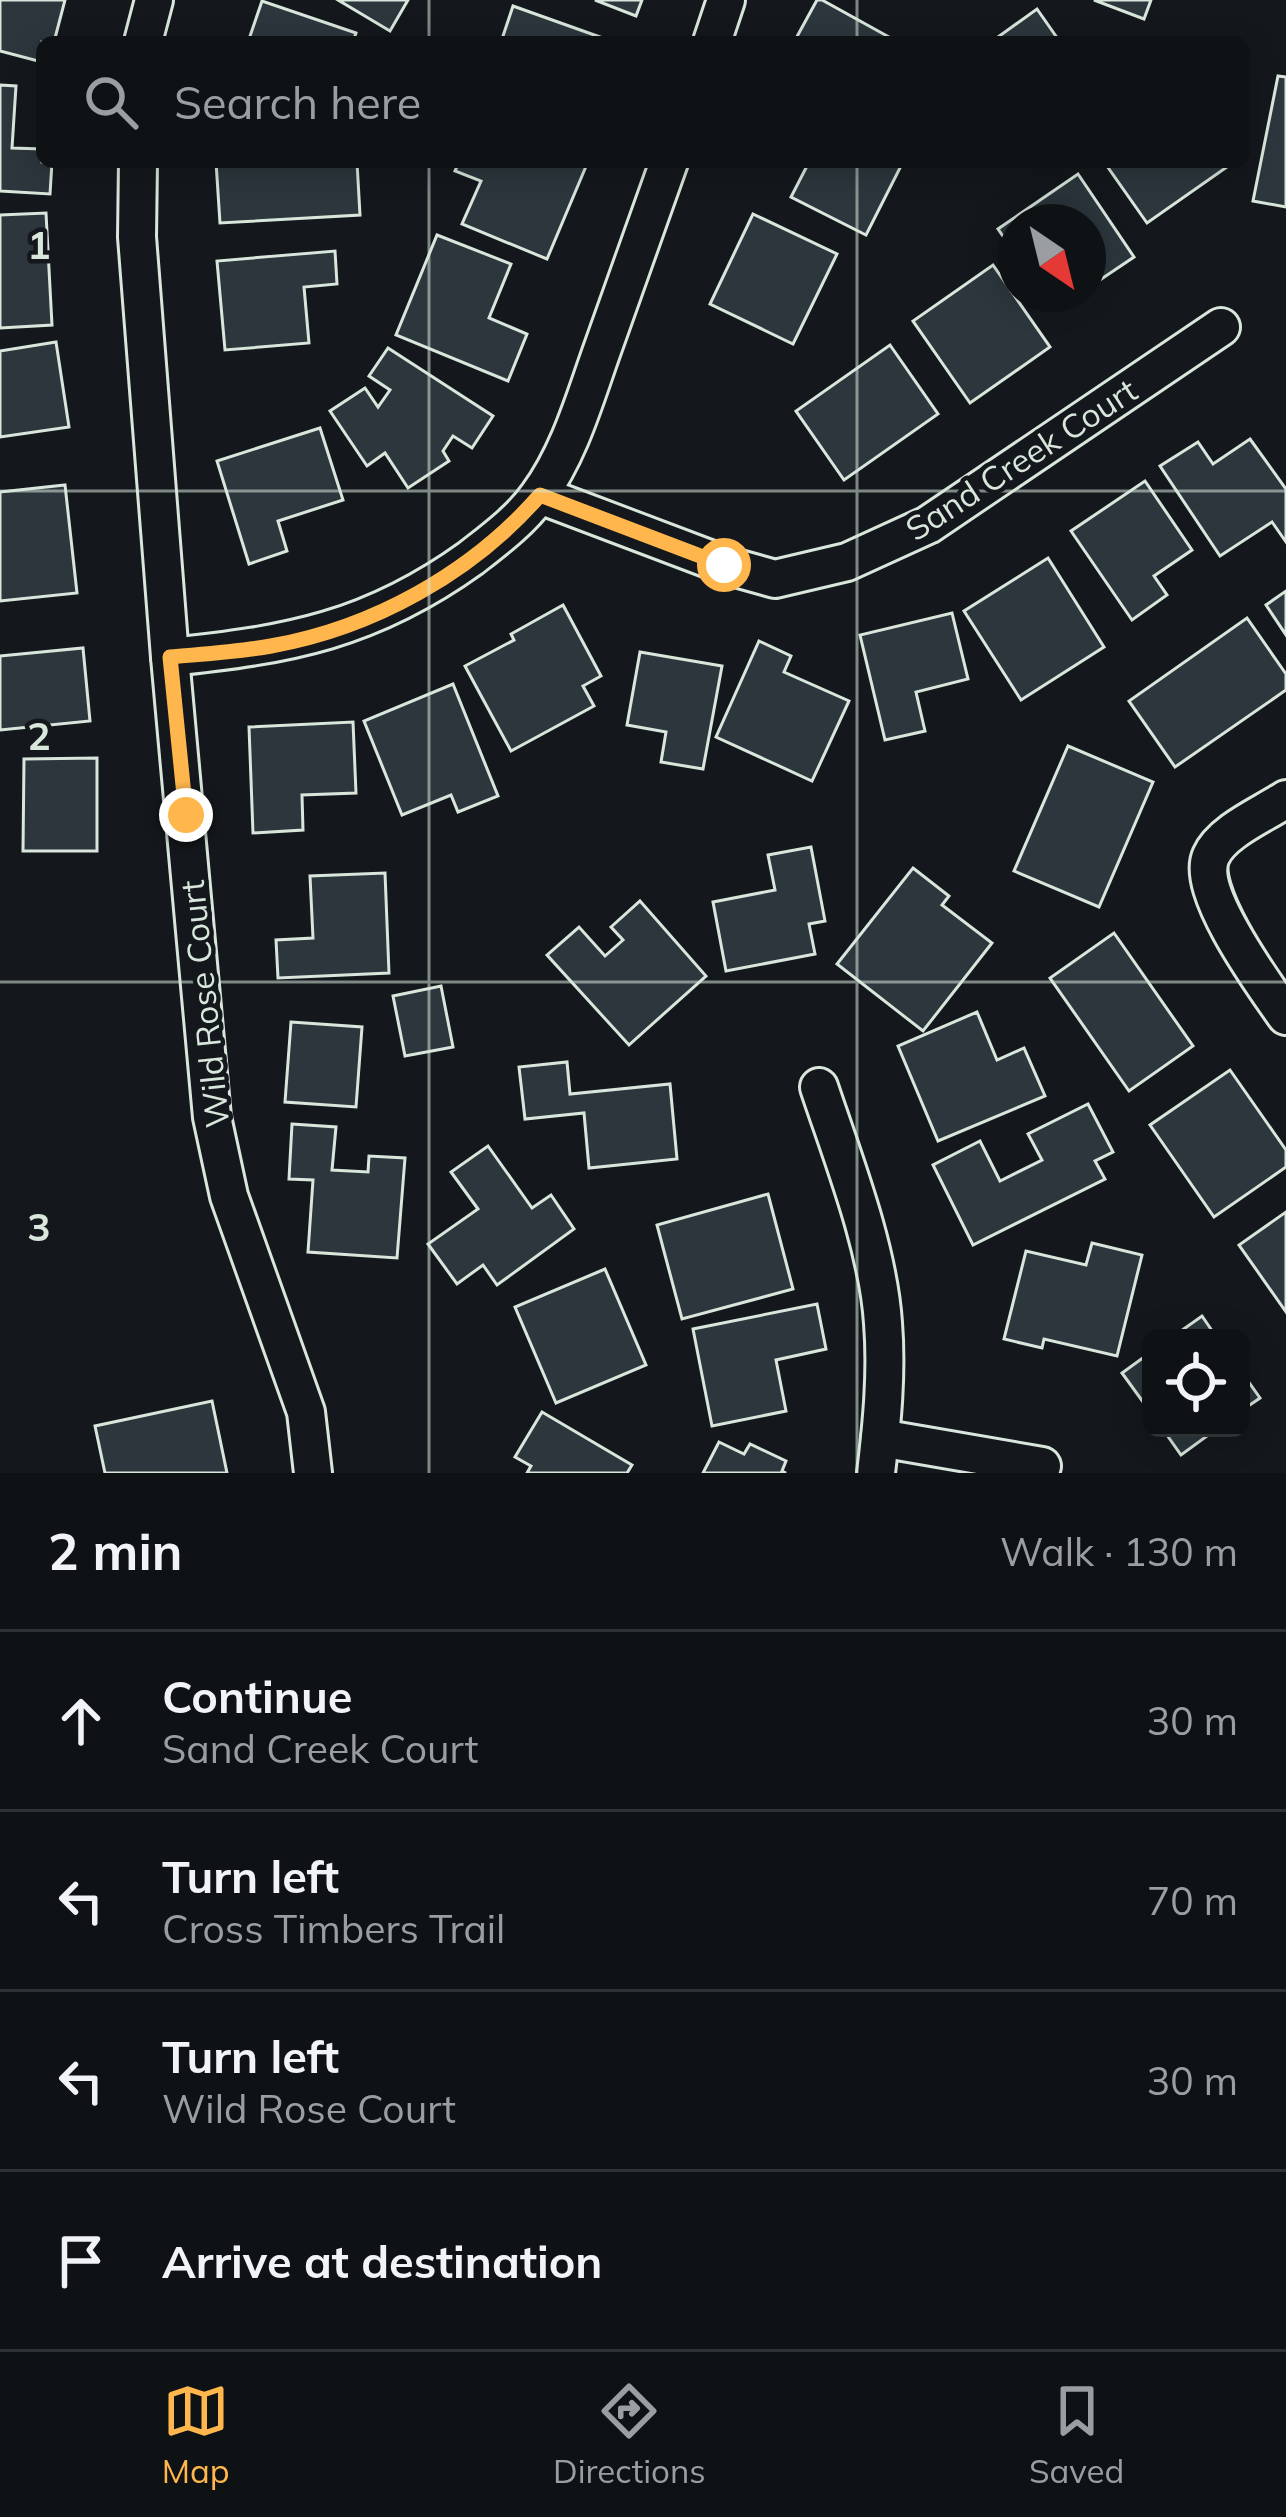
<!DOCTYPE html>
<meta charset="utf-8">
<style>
body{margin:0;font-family:Mulish,sans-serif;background:#1d2022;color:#f1f3f6}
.controls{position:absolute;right:36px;bottom:36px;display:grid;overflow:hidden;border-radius:18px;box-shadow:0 6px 30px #0003}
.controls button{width:108px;height:108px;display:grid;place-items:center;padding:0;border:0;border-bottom:3px solid #2f3234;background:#0f1215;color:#f1f3f6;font:60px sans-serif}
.compass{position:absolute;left:998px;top:204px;width:108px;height:108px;border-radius:50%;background:#0f1215;box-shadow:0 6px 30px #0003;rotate:145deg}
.stop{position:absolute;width:36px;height:36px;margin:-27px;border:9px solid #ffb74d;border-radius:50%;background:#fff}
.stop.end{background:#ffb74d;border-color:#fff;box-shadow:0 3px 12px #0008}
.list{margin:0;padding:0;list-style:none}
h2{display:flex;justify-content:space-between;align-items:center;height:156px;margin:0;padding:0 48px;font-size:51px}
h2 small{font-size:39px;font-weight:400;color:#9b9ea0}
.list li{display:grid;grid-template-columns:78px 1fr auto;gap:36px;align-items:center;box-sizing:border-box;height:180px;padding:0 48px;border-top:3px solid #2f3234}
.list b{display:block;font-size:45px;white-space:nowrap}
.list p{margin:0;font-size:39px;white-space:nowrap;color:#9b9ea0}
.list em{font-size:39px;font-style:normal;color:#9b9ea0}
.icon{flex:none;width:66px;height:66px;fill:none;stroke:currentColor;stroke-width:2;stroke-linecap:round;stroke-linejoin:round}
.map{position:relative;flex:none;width:1286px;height:1473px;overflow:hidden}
.search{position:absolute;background:#0f1215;box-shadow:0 6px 30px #0003;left:36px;right:36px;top:36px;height:132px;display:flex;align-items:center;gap:30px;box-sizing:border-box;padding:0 42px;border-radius:18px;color:#9b9ea0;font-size:45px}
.sheet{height:876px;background:#0f1215}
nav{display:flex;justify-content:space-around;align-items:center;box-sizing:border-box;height:168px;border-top:3px solid #2f3234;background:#0f1215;font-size:33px;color:#9b9ea0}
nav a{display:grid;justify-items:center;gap:6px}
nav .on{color:#ffb74d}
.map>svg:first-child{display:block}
.building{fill:#2c363c;stroke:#d8e6dc;stroke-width:3}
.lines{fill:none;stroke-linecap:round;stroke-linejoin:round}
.minor-casing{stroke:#d8e6dc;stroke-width:42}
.minor{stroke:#14181c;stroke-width:36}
.route{stroke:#ffb74d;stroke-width:15}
.grid{fill:none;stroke:#d8e6dc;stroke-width:3;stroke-opacity:0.55}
.labels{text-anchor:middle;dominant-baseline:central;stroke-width:9;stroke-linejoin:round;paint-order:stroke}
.street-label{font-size:33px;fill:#d8e6dc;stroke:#14181c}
.grid-label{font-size:39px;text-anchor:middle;font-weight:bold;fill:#d8e6dc;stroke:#14181c;stroke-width:9;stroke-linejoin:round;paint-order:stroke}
</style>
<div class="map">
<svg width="1286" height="1473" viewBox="0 0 1286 1473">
<rect width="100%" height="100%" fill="#14181c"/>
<g class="building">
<path d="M 0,0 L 65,0 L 54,42 L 42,42 L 42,62 L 0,51 Z"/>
<path d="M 338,0 L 408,0 L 390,31 Z"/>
<path d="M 595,0 L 642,0 L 636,16 Z"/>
<path d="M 817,0 L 822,0 L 898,42 L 794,42 Z"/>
<path d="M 1094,0 L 1151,0 L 1144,19 Z"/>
<path d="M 262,1 L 356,33 L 353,42 L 248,42 Z"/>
<path d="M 513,6 L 614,42 L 501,42 Z"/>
<path d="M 1037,9 L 1060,42 L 991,42 Z"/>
<path d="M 1278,76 L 1286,77 L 1286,207 L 1253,201 Z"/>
<path d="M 0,85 L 16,86 L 12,148 L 42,149 L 42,162 L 52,162 L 50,194 L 0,191 Z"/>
<path d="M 216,162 L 357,162 L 360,215 L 220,223 Z"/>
<path d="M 459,162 L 587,164 L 547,259 L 462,224 L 481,181 L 455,171 Z"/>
<path d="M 809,162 L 903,162 L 866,235 L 791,197 Z"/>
<path d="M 1112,162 L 1234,162 L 1147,223 L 1107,166 Z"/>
<path d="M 1078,174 L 1134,257 L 1088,288 L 1088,222 L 1016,222 L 1016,255 L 998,229 Z"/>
<path d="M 46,213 L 52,325 L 0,328 L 0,215 Z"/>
<path d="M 753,214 L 837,254 L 793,344 L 710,304 Z"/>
<path d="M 437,235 L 511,264 L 489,318 L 527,334 L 508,381 L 396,335 Z"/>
<path d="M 335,251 L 337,284 L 304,287 L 309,343 L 225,350 L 217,261 Z"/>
<path d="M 993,265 L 1050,347 L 970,403 L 913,321 Z"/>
<path d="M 56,342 L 69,427 L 0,437 L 0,351 Z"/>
<path d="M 890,345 L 938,414 L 844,480 L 796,411 Z"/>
<path d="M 388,348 L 493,416 L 472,448 L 453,436 L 443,451 L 449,461 L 408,488 L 385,453 L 367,466 L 330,411 L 365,388 L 378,407 L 390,390 L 369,376 Z"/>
<path d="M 320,428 L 343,500 L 278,521 L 287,551 L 249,564 L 217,461 Z"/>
<path d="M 1250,439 L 1286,489 L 1286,542 L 1272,522 L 1220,556 L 1160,466 L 1198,442 L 1213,464 Z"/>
<path d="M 1145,481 L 1192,550 L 1154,576 L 1167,595 L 1132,620 L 1071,531 Z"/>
<path d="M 65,485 L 77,593 L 0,601 L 0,492 Z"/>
<path d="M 1048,558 L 1104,647 L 1021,700 L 964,611 Z"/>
<path d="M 1286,591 L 1286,635 L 1266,605 Z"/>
<path d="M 563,605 L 601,676 L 583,686 L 594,706 L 511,751 L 465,666 L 514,640 L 511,634 Z"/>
<path d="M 952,613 L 968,679 L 916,692 L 925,731 L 885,740 L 860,635 Z"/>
<path d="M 1247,618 L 1286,674 L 1286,690 L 1175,767 L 1129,701 Z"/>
<path d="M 759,641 L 791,656 L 784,672 L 849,701 L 812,781 L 716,737 Z"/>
<path d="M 83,648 L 90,721 L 0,730 L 0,656 Z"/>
<path d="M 640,652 L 722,666 L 703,769 L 661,762 L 666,732 L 627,725 Z"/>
<path d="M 453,684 L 498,796 L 458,812 L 451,795 L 402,815 L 364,721 Z"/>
<path d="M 353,722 L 356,793 L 302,795 L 303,830 L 253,833 L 249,727 Z"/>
<path d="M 1068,746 L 1153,782 L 1099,907 L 1014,871 Z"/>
<path d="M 97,758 L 97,851 L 23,851 L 24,759 Z"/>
<path d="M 811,847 L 825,921 L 809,924 L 815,954 L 726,971 L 713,902 L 775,890 L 768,855 Z"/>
<path d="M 913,868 L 949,896 L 942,905 L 992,943 L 923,1031 L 837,964 Z"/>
<path d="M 385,873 L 389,973 L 278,978 L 276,940 L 313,938 L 310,876 Z"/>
<path d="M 640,901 L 706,976 L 629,1045 L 547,955 L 579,927 L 605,956 L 623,940 L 611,927 Z"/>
<path d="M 1114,933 L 1193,1046 L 1129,1091 L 1050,978 Z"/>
<path d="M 441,986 L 453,1047 L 405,1056 L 393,996 Z"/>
<path d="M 977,1012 L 997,1060 L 1024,1048 L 1045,1096 L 938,1141 L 898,1046 Z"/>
<path d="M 291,1022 L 362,1027 L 356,1107 L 285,1102 Z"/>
<path d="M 567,1062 L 570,1094 L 670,1084 L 677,1159 L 589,1168 L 584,1113 L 525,1119 L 519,1067 Z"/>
<path d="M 1230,1070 L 1286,1150 L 1286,1167 L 1214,1217 L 1150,1125 Z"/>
<path d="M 1088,1104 L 1113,1152 L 1095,1161 L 1105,1179 L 973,1245 L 933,1165 L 980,1141 L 1000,1181 L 1042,1160 L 1028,1134 Z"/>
<path d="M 292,1124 L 336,1127 L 332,1170 L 368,1172 L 369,1156 L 405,1158 L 397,1258 L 308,1252 L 313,1180 L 289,1179 Z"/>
<path d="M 488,1146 L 532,1208 L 551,1195 L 574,1229 L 497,1285 L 483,1265 L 457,1284 L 428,1244 L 478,1209 L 451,1172 Z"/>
<path d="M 768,1194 L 793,1289 L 682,1319 L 657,1225 Z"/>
<path d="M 1286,1212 L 1286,1312 L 1239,1245 Z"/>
<path d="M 1092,1243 L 1142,1255 L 1117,1356 L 1044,1339 L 1042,1348 L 1004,1339 L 1026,1251 L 1086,1265 Z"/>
<path d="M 605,1269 L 646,1365 L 556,1403 L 515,1307 Z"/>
<path d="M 817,1304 L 826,1349 L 776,1360 L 786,1411 L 712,1426 L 693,1329 Z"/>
<path d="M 1202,1316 L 1217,1338 L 1171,1338 Z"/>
<path d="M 1151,1352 L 1151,1413 L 1122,1373 Z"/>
<path d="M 1241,1371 L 1260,1398 L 1241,1411 Z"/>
<path d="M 212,1401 L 227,1473 L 105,1473 L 95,1426 Z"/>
<path d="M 542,1412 L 632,1465 L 627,1473 L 527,1473 L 531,1466 L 515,1457 Z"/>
<path d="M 1162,1428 L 1218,1428 L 1181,1455 Z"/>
<path d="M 719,1442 L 744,1454 L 750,1444 L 786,1461 L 782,1471 L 786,1473 L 703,1473 Z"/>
</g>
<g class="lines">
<g class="minor-casing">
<g id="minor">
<path d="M 143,42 L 154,0"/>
<path d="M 712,42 L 726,0"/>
<path d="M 138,162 L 137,237 L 170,657 L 212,1117 L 229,1196 L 306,1412 L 313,1473"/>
<path d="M 540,495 L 725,565 L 775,579 L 847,562 L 928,525 L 1221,327"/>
<path d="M 170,657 C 289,645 371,630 471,558 C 494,540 521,520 538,496 C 569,454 584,401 601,353 C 624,289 646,226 669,162"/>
<path d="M 1286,799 C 1264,814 1222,831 1211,856 C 1195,891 1265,986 1286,1016"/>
<path d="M 819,1087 C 843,1159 878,1247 883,1323 C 887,1373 882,1423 876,1473"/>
<path d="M 880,1438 L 1042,1466"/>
</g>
</g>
<use href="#minor" class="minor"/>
</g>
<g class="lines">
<path class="route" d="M 186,815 L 170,657 C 203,654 238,652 271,646 C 373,628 472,573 540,495 L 724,565"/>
</g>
<path class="grid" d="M 429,0 L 429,42M 857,0 L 857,42M 429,162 L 429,1473M 857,162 L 857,1473M 0,491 L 1286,491M 0,982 L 1286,982"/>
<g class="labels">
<g class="street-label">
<text transform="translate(1021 459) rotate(-33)">Sand Creek Court</text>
<text transform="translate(204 1004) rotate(-96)">Wild Rose Court</text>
</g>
</g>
<g class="grid-label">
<text x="39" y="259">1</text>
<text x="39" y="750">2</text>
<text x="39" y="1241">3</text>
</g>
</svg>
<div class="controls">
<button><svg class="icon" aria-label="locate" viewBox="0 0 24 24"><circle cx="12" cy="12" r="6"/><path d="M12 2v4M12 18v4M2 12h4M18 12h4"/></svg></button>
</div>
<svg class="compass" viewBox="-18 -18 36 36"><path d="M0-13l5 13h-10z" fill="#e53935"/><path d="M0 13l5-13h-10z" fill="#9b9ea0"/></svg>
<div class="stop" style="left:724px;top:565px"></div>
<div class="stop end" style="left:186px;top:815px"></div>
<div class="search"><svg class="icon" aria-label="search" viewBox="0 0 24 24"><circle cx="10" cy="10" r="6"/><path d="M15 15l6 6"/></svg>Search here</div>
</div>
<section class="sheet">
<h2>2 min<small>Walk · 130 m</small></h2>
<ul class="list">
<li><svg class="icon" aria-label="ahead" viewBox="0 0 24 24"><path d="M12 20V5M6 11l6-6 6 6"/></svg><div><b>Continue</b><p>Sand Creek Court</p></div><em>30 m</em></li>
<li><svg class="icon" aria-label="left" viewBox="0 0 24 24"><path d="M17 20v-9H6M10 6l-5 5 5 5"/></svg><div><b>Turn left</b><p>Cross Timbers Trail</p></div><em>70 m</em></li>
<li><svg class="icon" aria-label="left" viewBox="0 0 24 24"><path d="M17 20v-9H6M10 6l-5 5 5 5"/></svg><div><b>Turn left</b><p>Wild Rose Court</p></div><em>30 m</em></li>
<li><svg class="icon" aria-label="arrive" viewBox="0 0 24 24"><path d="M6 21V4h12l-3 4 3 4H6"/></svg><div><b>Arrive at destination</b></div></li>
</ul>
</section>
<nav>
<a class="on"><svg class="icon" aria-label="map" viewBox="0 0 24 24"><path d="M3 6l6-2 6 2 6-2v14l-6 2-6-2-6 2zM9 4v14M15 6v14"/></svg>Map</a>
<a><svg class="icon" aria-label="directions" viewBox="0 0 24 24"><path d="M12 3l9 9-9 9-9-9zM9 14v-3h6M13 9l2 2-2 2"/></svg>Directions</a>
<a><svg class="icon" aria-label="saved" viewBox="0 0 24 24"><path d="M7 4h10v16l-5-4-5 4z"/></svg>Saved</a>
</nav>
